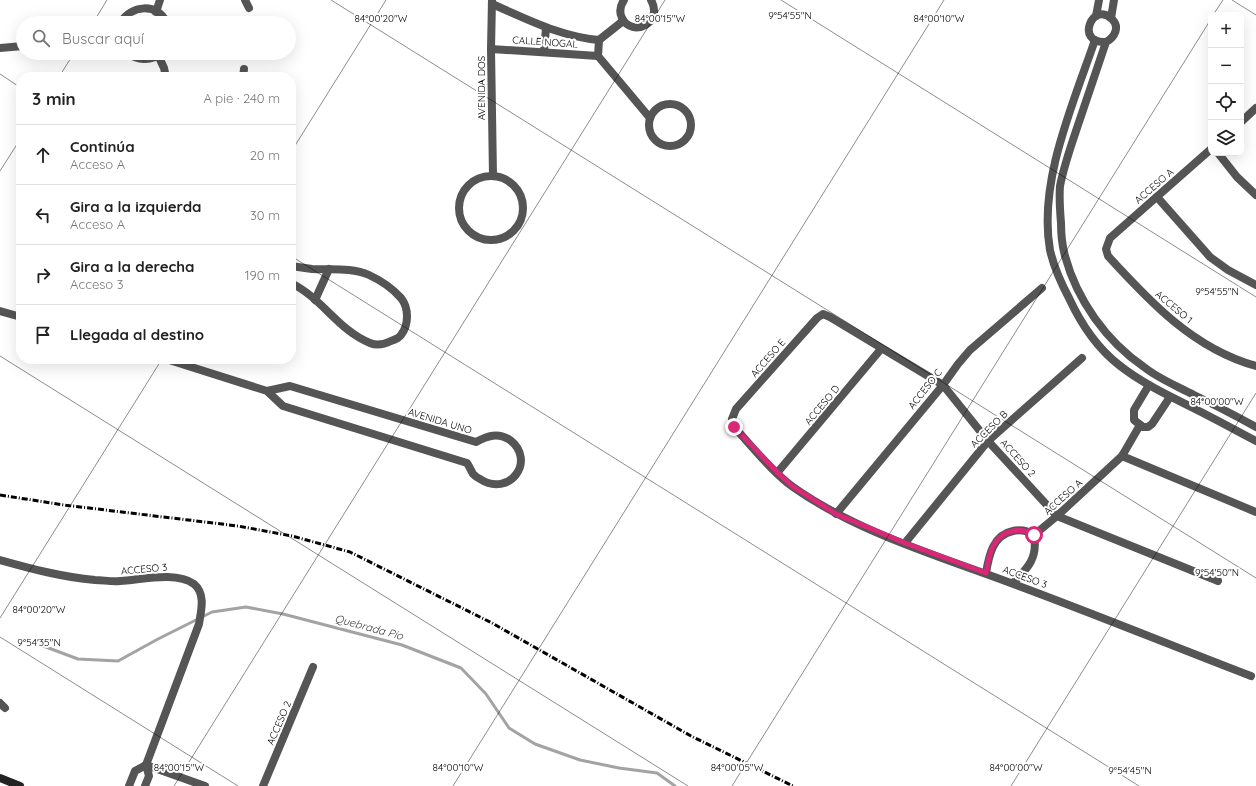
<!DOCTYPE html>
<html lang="es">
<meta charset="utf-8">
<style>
body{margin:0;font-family:Quicksand,sans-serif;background:#f6f6f6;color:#222}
.controls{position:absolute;right:12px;top:12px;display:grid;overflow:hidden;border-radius:8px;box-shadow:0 4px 16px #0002}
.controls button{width:36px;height:36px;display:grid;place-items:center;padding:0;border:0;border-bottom:1px solid #e0e0e0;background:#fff;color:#222;font:20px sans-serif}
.stop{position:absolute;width:12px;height:12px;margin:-9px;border:3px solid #db2777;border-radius:50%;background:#fff}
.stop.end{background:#db2777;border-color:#fff;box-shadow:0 1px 4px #0008}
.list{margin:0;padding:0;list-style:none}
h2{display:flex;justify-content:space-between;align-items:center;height:52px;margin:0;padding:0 16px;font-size:17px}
h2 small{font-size:13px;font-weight:400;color:#767676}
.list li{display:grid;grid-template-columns:26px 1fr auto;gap:12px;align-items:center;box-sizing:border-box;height:60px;padding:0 16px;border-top:1px solid #e0e0e0}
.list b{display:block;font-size:15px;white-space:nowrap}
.list p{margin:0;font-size:13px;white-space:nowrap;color:#767676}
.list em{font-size:13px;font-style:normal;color:#767676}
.icon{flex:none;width:22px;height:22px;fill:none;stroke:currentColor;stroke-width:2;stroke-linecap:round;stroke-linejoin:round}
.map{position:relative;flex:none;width:1256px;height:786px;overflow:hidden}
.search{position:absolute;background:#fff;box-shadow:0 4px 16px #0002;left:16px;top:16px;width:280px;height:44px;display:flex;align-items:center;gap:10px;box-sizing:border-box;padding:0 14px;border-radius:22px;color:#767676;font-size:15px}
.panel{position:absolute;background:#fff;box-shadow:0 4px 16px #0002;left:16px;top:72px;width:280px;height:292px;border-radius:16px}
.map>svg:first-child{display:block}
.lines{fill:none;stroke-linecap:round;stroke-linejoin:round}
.stream{stroke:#a3a3a3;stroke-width:3}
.minor{stroke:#555;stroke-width:8}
.secondary{stroke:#222;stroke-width:8}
.rail{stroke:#000;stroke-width:3;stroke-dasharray:6 2 1 2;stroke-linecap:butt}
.route{stroke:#db2777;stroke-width:5}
.ticks{fill:none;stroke:#000;stroke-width:1;stroke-opacity:0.45}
.labels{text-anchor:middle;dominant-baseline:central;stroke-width:4;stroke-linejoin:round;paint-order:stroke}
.street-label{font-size:10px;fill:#000;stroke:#fff}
.water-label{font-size:11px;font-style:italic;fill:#444;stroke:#fff}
.ticks-label{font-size:10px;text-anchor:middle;fill:#000;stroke:#fff;stroke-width:4;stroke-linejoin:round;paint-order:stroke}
</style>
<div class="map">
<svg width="1256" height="786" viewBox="0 0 1256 786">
<rect width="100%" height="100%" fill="#fff"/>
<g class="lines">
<path class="stream" d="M 30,641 L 78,659 L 118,661 L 158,639 L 212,612 L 246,607 L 283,614 L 402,645 L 461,668 L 486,694 L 509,728 L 535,744 L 580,760 L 619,768 L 657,773 L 675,786"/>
<g class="minor">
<path d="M 245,0 L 249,8"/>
<path d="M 492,0 L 491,49 L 493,176"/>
<path d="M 624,0 C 620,6 619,12 622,18 C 632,38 664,23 651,0"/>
<path d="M 492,4 C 527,19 561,37 599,40"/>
<path d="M 156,12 L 160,0"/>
<path d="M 1096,16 L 1099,0"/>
<path d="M 1111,18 L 1114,0"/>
<path d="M 623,21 L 599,40 L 598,56 L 650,118"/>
<path d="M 120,23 C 132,5 156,2 167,23"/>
<path d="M 1095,40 C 1073,104 1038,182 1050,250 C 1054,268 1061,283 1069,298 C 1081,324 1096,347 1119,365 C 1143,384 1170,396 1197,410 C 1217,420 1237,431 1256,441"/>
<path d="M 1106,42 C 1074,44 1093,0 1112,19 C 1120,27 1115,37 1106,42 C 1097,69 1088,96 1079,122 C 1072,143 1064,165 1060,186 C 1059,198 1060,211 1061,223 C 1061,234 1062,245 1065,256 C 1077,300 1106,341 1144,367 C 1159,379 1177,386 1194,395 C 1215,405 1236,416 1256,427"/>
<path d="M 0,48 L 23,46"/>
<path d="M 491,49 L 598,56"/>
<path d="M 544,52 L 546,28"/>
<path d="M 127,53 C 137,60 151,62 161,53"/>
<path d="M 158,55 L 164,68 L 166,77"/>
<path d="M 243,77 L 244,69"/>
<circle cx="670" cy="125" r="21"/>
<path d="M 1241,122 L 1256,108"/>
<path d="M 1211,149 L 1110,238 L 1106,249 L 1108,256 C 1150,302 1194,349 1256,366"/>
<path d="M 1218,153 L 1237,177 L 1256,195"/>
<circle cx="491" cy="208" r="32"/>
<path d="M 1157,197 L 1210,257 L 1228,270 L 1256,285"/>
<path d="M 291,266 C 298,267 305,268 312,269 C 330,270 352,267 369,275 C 380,280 393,289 401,298 C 409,308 409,325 401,335 C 399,338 394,340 391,341 C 385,344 377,346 370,343 C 339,331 322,298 291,283"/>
<path d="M 315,300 L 329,269"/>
<path d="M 0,311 L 21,317"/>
<path d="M 166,359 L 267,391 L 283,406 L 467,463 C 469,466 471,470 473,474 C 475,476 478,478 480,479 C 509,498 537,461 510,440 C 498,432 487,436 476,442 L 290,386 L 267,391"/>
<path d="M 1149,385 L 1134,410 L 1134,420 L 1143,427 L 1148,427 L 1152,424 L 1170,397"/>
<path d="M 1122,456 L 1256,512"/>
<path d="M 777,473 L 881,349"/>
<path d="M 836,514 L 943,385 L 958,364 L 970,350 L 1042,288"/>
<path d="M 1034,535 L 1057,516 L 1122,456 L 1140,425"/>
<path d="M 905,543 L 988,441 L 1082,358"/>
<path d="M 0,560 C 32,569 62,577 95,580 C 103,580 112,582 120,581 C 141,580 176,571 194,584 C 206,594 201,611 199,624 L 146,765"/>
<path d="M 986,573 C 989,555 993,535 1013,531 C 1021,529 1028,531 1034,535 C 1038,558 1028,568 1013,583"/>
<path d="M 1218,581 L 1057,516 L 988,441 L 943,385 L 830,317 L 823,314 L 817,318 L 736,409 L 732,419 L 734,427 C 752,446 772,472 793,487 C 855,531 938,556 1008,582 C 1090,612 1170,645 1251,676"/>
<path d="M 0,703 L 5,708"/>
<path d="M 146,765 L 205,786"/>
<path d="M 129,786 L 135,771 L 146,765"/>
<path d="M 145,786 L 149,776 L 146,765"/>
<path d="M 263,786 L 313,667"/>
</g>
<path class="secondary" d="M 0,778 L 20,786"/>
<path class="rail" d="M 0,495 L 64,505 L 238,526 L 292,536 L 350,552 L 492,623 L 691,736 L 793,786"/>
</g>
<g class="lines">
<path class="route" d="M 734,427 L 778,473 L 792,486 L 836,514 L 905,543 L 986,573 C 989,555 992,535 1013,531 C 1021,529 1027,531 1034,535"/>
</g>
<path class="ticks" d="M 331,0 L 1256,578M 781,0 L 1256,297M 1232,0 L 1256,15M 1213,15 L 1223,0M 93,23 L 107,0M 0,74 L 21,88M 59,77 L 74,53M 291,152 L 386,0M 0,171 L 21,138M 291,256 L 1139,786M 0,356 L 688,786M 0,618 L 162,359M 0,637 L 238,786M 174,786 L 665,0M 453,786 L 944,0M 732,786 L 1211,19M 1011,786 L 1256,393"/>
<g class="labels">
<g class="street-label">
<text transform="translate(545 42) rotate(4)">CALLE NOGAL</text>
<text transform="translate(481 88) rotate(-90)">AVENIDA DOS</text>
<text transform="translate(1154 186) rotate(-41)">ACCESO A</text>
<text transform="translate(1174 307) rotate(40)">ACCESO 1</text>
<text transform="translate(768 358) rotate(-49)">ACCESO E</text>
<text transform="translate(925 389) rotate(-52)">ACCESO C</text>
<text transform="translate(822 405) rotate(-50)">ACCESO D</text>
<text transform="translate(440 421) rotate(17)">AVENIDA UNO</text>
<text transform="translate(989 429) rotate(-45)">ACCESO B</text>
<text transform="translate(1018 458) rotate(48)">ACCESO 2</text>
<text transform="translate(1063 497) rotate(-42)">ACCESO A</text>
<text transform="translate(144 569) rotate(-5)">ACCESO 3</text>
<text transform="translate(1025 577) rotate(20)">ACCESO 3</text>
<text transform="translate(279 723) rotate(-67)">ACCESO 2</text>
</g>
<g class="water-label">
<text transform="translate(369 627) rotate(15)">Quebrada Pío</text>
</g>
</g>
<g class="ticks-label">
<text x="790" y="19">9°54'55"N</text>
<text x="381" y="22">84°00'20"W</text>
<text x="660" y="22">84°00'15"W</text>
<text x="939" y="22">84°00'10"W</text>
<text x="1217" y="295">9°54'55"N</text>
<text x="1217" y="405">84°00'00"W</text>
<text x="1217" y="576">9°54'50"N</text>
<text x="39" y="613">84°00'20"W</text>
<text x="39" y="646">9°54'35"N</text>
<text x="179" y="771">84°00'15"W</text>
<text x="458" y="771">84°00'10"W</text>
<text x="737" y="771">84°00'05"W</text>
<text x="1016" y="771">84°00'00"W</text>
<text x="1130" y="774">9°54'45"N</text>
</g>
</svg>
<div class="controls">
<button>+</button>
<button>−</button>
<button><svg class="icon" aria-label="locate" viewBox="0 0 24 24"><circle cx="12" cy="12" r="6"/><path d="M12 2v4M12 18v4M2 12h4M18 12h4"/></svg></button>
<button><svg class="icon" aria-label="layers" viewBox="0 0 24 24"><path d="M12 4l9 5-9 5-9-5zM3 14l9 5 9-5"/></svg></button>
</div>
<div class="stop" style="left:1034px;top:535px"></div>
<div class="stop end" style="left:734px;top:427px"></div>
<div class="search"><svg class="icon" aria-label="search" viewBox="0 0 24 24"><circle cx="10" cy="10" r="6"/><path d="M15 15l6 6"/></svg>Buscar aquí</div>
<section class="panel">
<h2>3 min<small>A pie · 240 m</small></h2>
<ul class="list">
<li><svg class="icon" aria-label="ahead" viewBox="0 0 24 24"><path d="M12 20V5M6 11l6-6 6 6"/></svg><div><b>Continúa</b><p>Acceso A</p></div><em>20 m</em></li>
<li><svg class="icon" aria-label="left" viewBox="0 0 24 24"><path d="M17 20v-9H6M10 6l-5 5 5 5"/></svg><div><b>Gira a la izquierda</b><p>Acceso A</p></div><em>30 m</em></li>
<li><svg class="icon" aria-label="right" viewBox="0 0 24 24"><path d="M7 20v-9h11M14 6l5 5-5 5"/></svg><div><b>Gira a la derecha</b><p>Acceso 3</p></div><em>190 m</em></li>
<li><svg class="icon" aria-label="arrive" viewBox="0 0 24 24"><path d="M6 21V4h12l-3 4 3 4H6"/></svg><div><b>Llegada al destino</b></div></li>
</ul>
</section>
</div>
